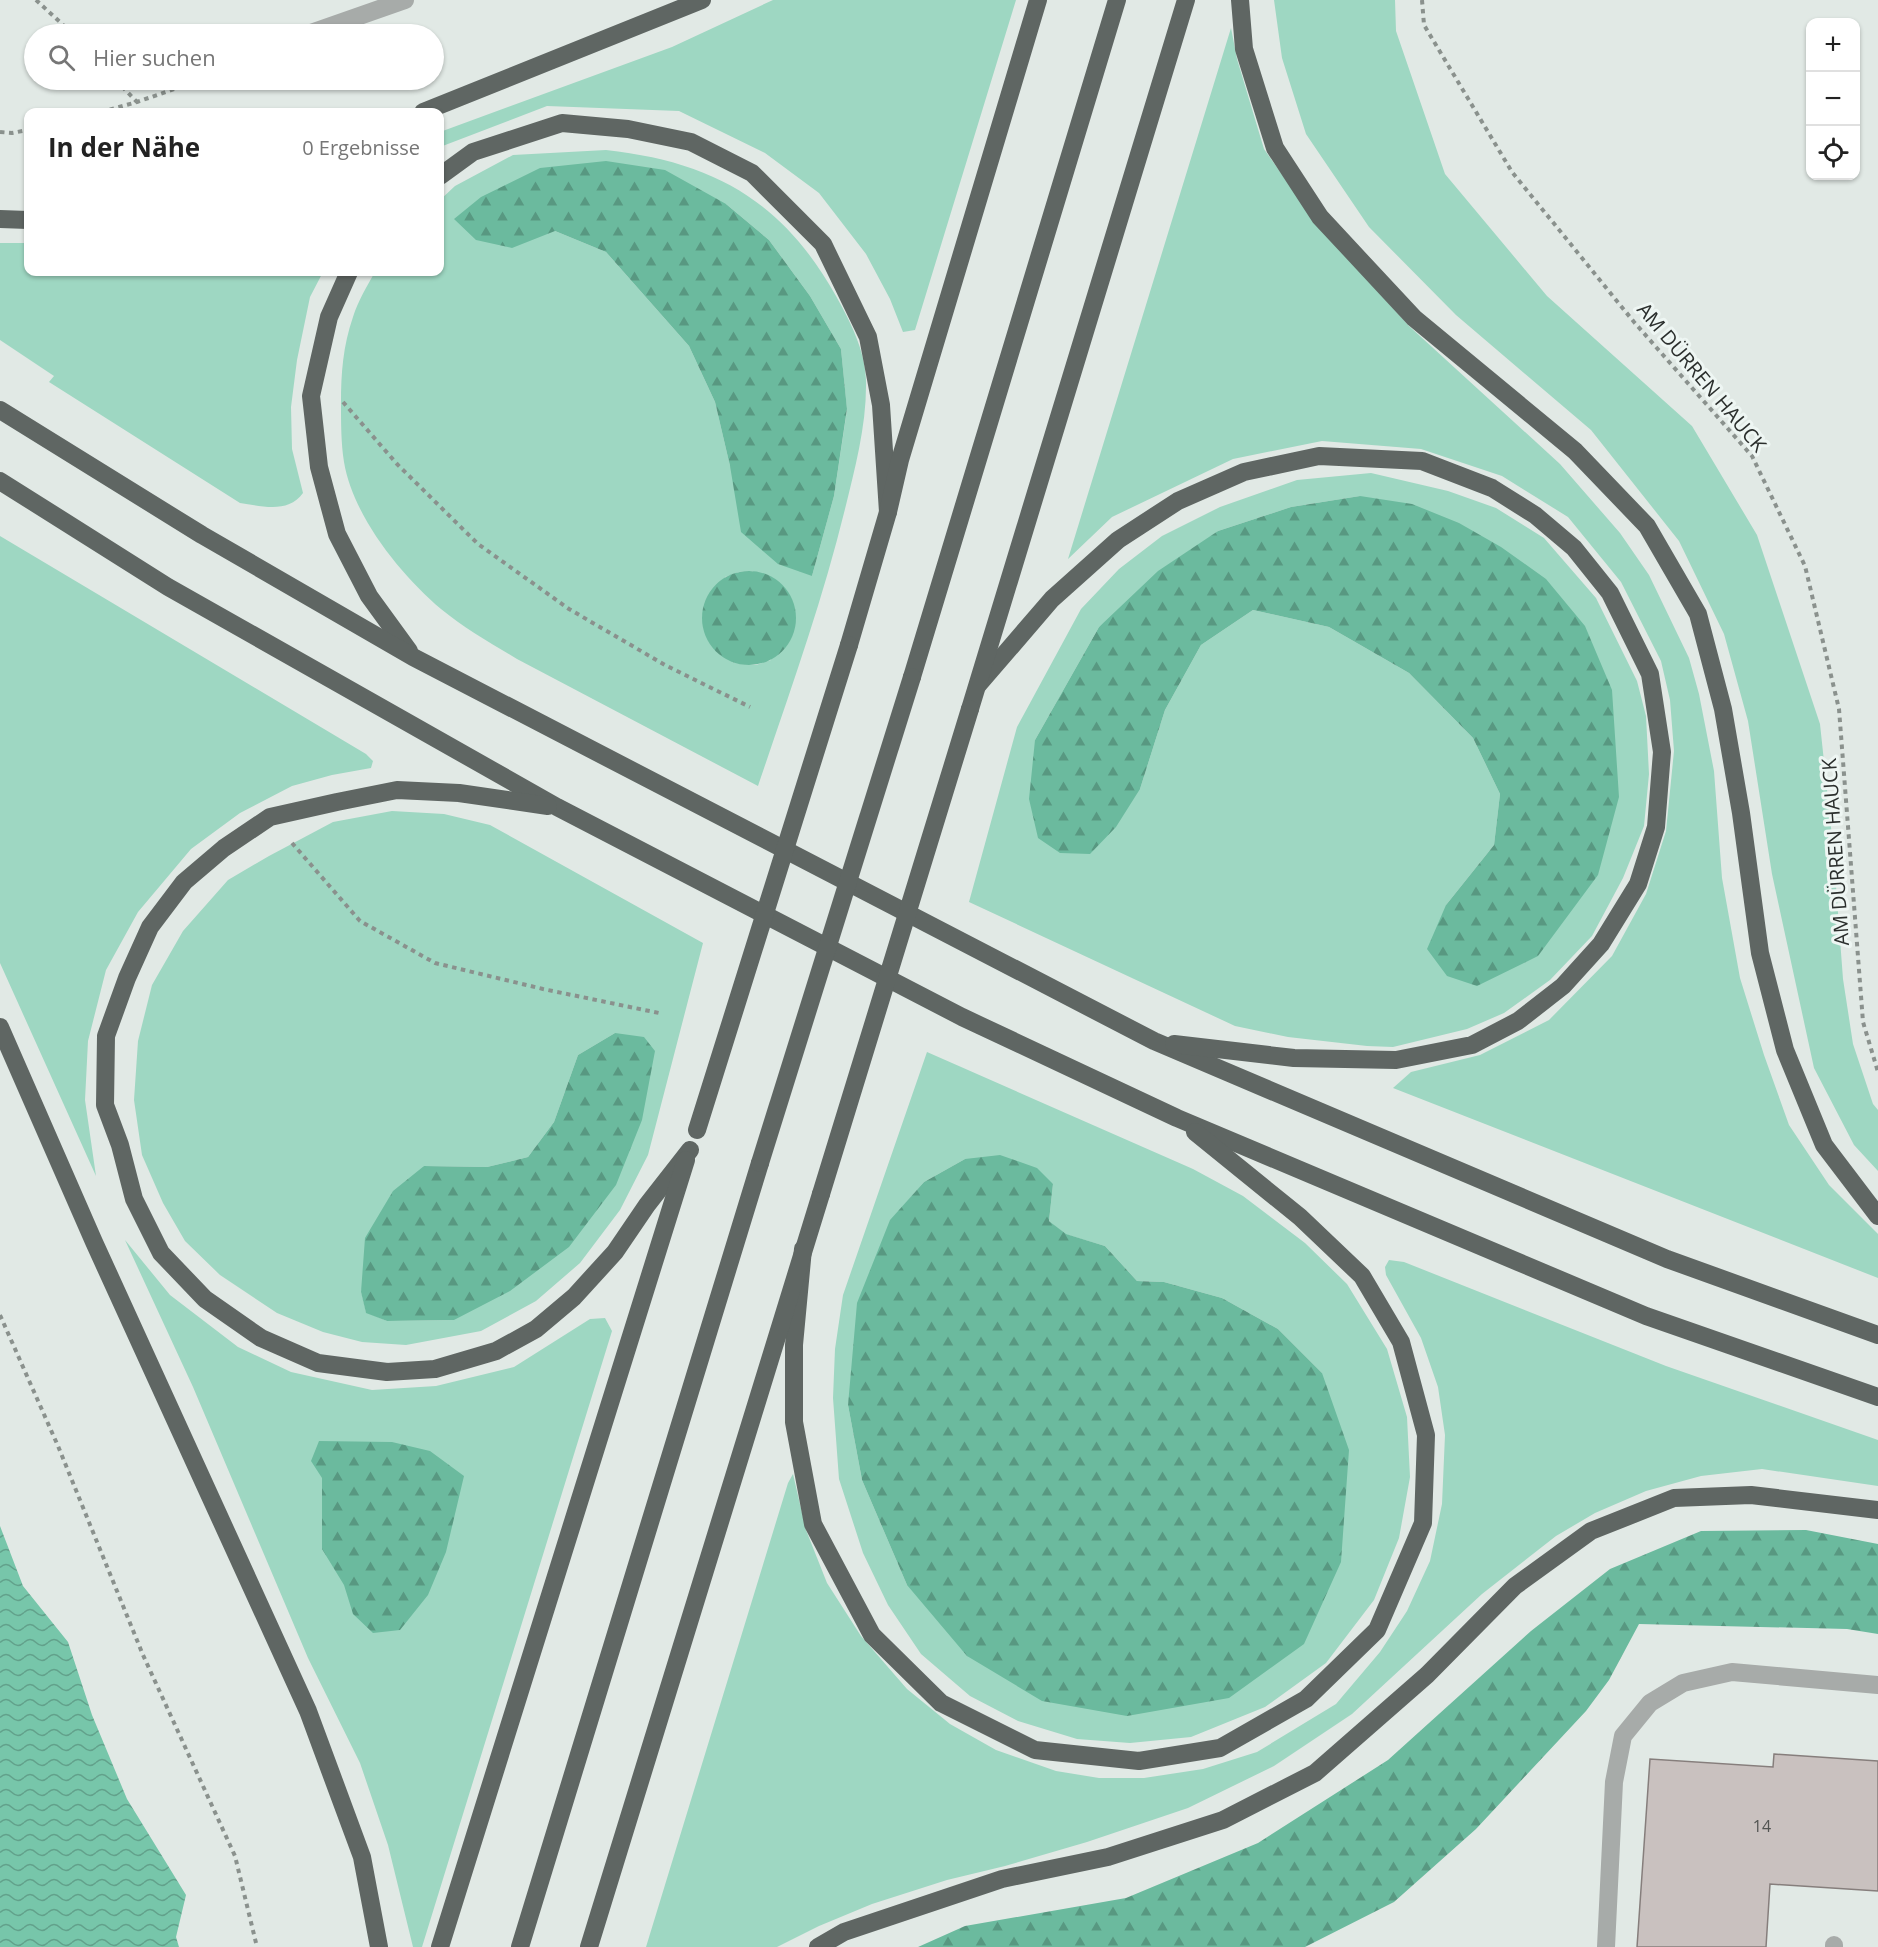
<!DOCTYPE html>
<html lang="de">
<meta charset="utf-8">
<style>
body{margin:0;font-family:"Open Sans",sans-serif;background:#f2f2f2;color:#222}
.controls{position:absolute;right:18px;top:18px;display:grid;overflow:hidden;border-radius:12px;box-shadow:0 2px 4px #0004}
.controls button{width:54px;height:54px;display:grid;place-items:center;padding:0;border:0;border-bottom:2px solid #e0e0e0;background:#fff;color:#222;font:30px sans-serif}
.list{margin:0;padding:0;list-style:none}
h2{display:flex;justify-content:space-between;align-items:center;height:78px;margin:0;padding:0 24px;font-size:26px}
h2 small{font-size:20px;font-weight:400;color:#767676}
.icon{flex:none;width:33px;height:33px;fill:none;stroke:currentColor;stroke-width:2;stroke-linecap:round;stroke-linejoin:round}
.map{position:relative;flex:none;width:1878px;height:1947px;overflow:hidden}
.search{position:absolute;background:#fff;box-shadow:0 2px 4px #0004;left:24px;top:24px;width:420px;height:66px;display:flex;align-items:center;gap:15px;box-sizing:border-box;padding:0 21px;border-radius:33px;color:#767676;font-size:22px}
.panel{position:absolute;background:#fff;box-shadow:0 2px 4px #0004;left:24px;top:108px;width:420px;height:168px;border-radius:12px}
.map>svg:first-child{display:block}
.green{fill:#9ed7c2;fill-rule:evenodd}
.forest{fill:url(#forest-firs)}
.water{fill:url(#water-waves)}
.building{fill:#c9c1bf;stroke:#867e7c;stroke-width:1.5}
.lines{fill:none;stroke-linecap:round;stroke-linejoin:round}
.path{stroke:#8a918d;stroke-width:4;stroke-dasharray:4.5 4.5;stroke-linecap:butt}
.minor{stroke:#a7aba9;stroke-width:18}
.highway{stroke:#5f6663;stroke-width:18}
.highway-bridge{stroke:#5f6663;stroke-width:18}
.labels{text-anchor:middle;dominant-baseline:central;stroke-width:6;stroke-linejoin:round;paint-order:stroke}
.number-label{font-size:16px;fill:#525452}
.street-label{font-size:20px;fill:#2b2f2d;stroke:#eef6f3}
</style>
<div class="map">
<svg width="1878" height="1947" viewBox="0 0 1878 1947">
<defs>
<pattern id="forest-firs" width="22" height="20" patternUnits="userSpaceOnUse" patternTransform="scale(1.5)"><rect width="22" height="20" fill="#6bba9e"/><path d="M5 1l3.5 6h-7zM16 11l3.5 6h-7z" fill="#589881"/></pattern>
<pattern id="water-waves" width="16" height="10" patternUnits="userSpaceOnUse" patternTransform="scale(1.5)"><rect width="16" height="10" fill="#77c6aa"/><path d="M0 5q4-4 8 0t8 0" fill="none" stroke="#62a18b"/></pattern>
</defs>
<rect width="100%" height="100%" fill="#e1e9e5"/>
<g class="green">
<path d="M 773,0 L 1016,0 L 915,330 L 903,332 L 890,299 L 866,254 L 819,193 L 765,153 L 679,111 L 547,106 L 440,147 L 440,132 L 672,47 Z"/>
<path d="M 1274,0 L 1395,0 L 1396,31 L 1445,174 L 1547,296 L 1692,426 L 1757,535 L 1820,724 L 1833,846 L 1843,979 L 1853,1044 L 1873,1104 L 1878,1110 L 1878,1171 L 1854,1145 L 1814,1068 L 1772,874 L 1748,721 L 1724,634 L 1679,541 L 1591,430 L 1456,315 L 1369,227 L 1306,134 L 1282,58 Z"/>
<path d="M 1231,28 L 1237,59 L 1264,149 L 1316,223 L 1409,326 L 1560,464 L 1620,533 L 1649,575 L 1689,658 L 1699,694 L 1714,771 L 1722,878 L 1740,978 L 1764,1055 L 1789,1125 L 1829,1185 L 1878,1234 L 1878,1278 L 1393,1088 L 1411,1072 L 1480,1055 L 1549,1020 L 1612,956 L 1646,894 L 1666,831 L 1674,751 L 1670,700 L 1661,661 L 1621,582 L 1568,517 L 1502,476 L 1421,449 L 1322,441 L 1233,459 L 1112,517 L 1068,559 Z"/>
<path d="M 606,150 C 713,162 782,200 836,296 C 850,321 865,350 866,380 C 867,424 855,468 845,509 C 822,603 789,694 758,786 L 517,659 C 492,644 464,628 441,609 C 400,574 353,516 344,462 C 341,443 341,422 341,403 C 341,373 343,346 353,317 C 358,301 367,286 375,272 L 440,272 L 440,200 L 455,186 L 513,155 ZM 726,204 L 769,240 L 810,296 L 841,349 L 847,410 L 834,496 L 812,576 L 730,466 L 715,402 L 689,346 L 606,252 L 555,231 ZM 753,571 L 771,660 L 756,665 L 740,664 L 725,577 L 739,572 Z"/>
<path d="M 0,243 L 28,243 L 28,272 L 323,272 L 310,297 L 297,360 L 291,407 L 292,449 L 303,493 C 288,514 262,506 240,503 L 49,382 L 54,376 L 0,340 Z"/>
<path d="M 1371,473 L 1448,491 L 1496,508 L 1544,538 L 1596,598 L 1637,681 L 1646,716 L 1649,774 L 1644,826 L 1623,878 L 1592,936 L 1550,980 L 1504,1013 L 1467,1029 L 1393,1047 L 1367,1046 L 1288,1037 L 1235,1026 L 969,902 L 1017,727 L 1081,609 L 1119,569 L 1162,536 L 1220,507 L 1297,480 ZM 1360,496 L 1598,875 L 1446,905 L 1494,845 L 1500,794 L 1473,738 L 1409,673 L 1329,627 L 1253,610 L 1201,645 L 1165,710 L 1140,789 L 1035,740 L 1099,627 L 1218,531 L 1291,507 Z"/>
<path d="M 0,536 L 366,754 L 373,761 L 371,768 L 332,775 L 292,786 L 240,813 L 191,849 L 138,912 L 106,970 L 88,1041 L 85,1100 L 96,1176 L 0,963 Z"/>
<path d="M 392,811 L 444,814 L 490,825 L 703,943 L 648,1155 L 620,1210 L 580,1263 L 536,1301 L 481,1331 L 406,1345 L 362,1342 L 323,1332 L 277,1313 L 220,1275 L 185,1241 L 163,1203 L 142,1155 L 134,1100 L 138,1041 L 152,985 L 183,931 L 228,880 L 269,856 L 333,822 ZM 615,1033 L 454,1320 L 387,1321 L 366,1312 L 361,1291 L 424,1166 L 487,1167 L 528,1157 L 554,1122 L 578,1055 Z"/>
<path d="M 927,1052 L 1193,1169 L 1243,1196 L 1305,1243 L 1347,1284 L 1387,1349 L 1407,1417 L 1410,1477 L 1399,1538 L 1374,1600 L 1326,1663 L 1265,1707 L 1191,1737 L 1130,1743 L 1077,1739 L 1018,1721 L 970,1696 L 921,1654 L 888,1605 L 863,1553 L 839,1479 L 833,1398 L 835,1349 L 843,1295 ZM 965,1159 L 1053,1184 L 1049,1221 L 1065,1234 L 1105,1246 L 1137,1281 L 1164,1282 L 1222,1298 L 1278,1329 L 1322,1373 L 907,1585 L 862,1480 L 848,1405 L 891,1220 L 924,1182 Z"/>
<path d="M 125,1240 L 170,1295 L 238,1347 L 291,1372 L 372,1390 L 436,1386 L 514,1367 L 590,1319 L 605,1318 L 612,1331 L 422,1947 L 413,1947 L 388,1845 L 360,1763 L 308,1658 L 193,1387 Z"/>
<path d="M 1389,1260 L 1404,1262 L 1666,1366 L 1878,1440 L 1878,1486 L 1762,1469 L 1701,1476 L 1646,1491 L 1595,1513 L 1556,1536 L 1482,1594 L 1352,1714 L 1274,1766 L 1188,1808 L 1087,1842 L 1005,1866 L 947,1880 L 872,1904 L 819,1926 L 777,1947 L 646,1947 L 788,1483 L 793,1474 L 806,1530 L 827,1583 L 861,1636 L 907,1689 L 950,1724 L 996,1750 L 1056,1771 L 1099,1778 L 1144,1778 L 1203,1769 L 1257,1752 L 1336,1704 L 1380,1652 L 1407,1611 L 1430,1561 L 1442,1504 L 1445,1435 L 1438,1387 L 1421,1338 L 1386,1275 L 1385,1267 Z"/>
</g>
<g class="forest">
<path d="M 606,161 L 665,170 L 726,204 L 769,240 L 810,296 L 841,349 L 847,409 L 834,496 L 812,576 L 778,564 L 741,532 L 730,466 L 715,402 L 689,346 L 606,252 L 555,231 L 512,248 L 476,240 L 454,219 L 481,197 L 540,168 Z"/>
<path d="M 1360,496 L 1412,504 L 1459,523 L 1501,547 L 1546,579 L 1585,626 L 1612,690 L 1619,797 L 1598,875 L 1538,956 L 1477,986 L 1447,976 L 1427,949 L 1446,905 L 1494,845 L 1500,794 L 1473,738 L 1409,673 L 1329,627 L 1253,610 L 1201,645 L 1165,710 L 1140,789 L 1116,827 L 1090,854 L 1060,853 L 1038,838 L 1029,799 L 1035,740 L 1099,627 L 1158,571 L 1218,531 L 1291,507 Z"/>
<circle cx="749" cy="618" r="47"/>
<path d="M 615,1033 L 644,1037 L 655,1051 L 642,1120 L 616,1185 L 569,1247 L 510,1291 L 454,1320 L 387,1321 L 366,1313 L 361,1292 L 365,1238 L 393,1191 L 424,1166 L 487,1167 L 528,1157 L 554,1122 L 578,1055 Z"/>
<path d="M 1000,1155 L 1037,1168 L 1053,1184 L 1049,1221 L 1066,1234 L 1105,1246 L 1137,1281 L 1164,1282 L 1222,1298 L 1278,1329 L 1322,1373 L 1349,1450 L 1341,1562 L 1304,1644 L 1229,1698 L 1127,1716 L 1042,1701 L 967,1656 L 907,1585 L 862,1480 L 848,1405 L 857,1303 L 890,1220 L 924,1182 L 965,1159 Z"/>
<path d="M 319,1441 L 392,1442 L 430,1451 L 464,1476 L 446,1552 L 428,1595 L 400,1630 L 373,1633 L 353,1614 L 344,1585 L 322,1549 L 322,1478 L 311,1461 Z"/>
<path d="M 1806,1530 L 1878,1544 L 1878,1634 L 1847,1629 L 1639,1624 L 1609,1680 L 1586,1711 L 1476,1829 L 1394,1902 L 1305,1947 L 918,1947 L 965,1926 L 1126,1898 L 1258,1843 L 1388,1760 L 1531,1631 L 1610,1569 L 1701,1531 Z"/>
</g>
<path class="water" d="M 0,1526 L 23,1586 L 68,1642 L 92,1715 L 127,1799 L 186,1895 L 176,1937 L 179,1947 L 0,1947 Z"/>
<path class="building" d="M 1774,1754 L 1878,1761 L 1878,1891 L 1770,1884 L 1766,1947 L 1637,1947 L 1650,1759 L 1773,1767 Z"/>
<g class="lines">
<g class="path">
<path d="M 36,0 L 73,34"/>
<path d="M 1422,0 L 1424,25 L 1512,172 L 1634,322 L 1752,456 L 1805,566 L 1839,709 L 1863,1022 L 1878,1072"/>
<path d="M 116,80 L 137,102"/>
<path d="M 101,112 L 137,102 L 200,80"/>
<path d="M 0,132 L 12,133 L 28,130"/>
<path d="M 343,402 L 397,464 L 478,544 L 569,609 L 665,665 L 750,707"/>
<path d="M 292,843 L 360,921 L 435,963 L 543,989 L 659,1013"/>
<path d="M 0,1315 L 58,1446 L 143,1655 L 235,1856 L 257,1947"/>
</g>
<g class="minor">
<path d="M 308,34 L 405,0"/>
<path d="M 1606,1947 L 1614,1782 L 1623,1736 L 1650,1703 L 1683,1683 L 1732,1672 L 1878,1685"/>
<path d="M 1834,1947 L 1834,1945"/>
</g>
<g class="highway">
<path d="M 1240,0 L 1244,49 L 1275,148 L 1320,217 L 1414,318 L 1575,451 L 1647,526 L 1698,614 L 1723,709 L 1741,813 L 1760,953 L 1785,1050 L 1824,1145 L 1878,1216"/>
<path d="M 423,112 L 702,0"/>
<path d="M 440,176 L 473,152 L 562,123 L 628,129 L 691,142 L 752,173 L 823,244 L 868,337 L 881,405 L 888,512"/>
<path d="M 0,219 L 28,220"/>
<path d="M 349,272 L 329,317 L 311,396 L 319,467 L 337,534 L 369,596 L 409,651"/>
<path d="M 0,410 L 202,535 L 413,657 L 1154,1041 L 1667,1259 L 1878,1335"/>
<path d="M 0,481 L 168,587 L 557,807 L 962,1017 L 1177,1118 L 1646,1316 L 1878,1397"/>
<path d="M 849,645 L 888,512 L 900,460 L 1038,0"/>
<path d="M 912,677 L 1117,0"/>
<path d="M 978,685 L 1052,599 L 1118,540 L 1178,501 L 1244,472 L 1319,456 L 1422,461 L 1492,488 L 1535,515 L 1574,548 L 1610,593 L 1650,674 L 1662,752 L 1656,827 L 1638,884 L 1601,944 L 1563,986 L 1518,1021 L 1472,1045 L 1396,1060 L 1294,1058 L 1174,1044"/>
<path d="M 970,709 L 1186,0"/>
<path d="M 548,806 L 459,793 L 397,790 L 337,802 L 270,817 L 224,848 L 184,882 L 150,927 L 127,978 L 106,1036 L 105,1105 L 120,1145 L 134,1199 L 161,1253 L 205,1299 L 261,1338 L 318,1363 L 387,1372 L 435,1369 L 496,1351 L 536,1329 L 574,1297 L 615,1252 L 647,1205 L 690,1150"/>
<path d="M 0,1027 L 94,1242 L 308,1711 L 362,1857 L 379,1947"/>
<path d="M 803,1249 L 794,1345 L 794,1422 L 813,1524 L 872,1635 L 941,1703 L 1035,1750 L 1139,1761 L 1220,1748 L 1306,1699 L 1377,1630 L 1423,1523 L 1426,1435 L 1401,1342 L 1362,1276 L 1300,1217 L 1195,1132"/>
<path d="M 440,1947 L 686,1160"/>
<path d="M 520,1947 L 760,1163"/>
<path d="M 589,1947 L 821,1194"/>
<path d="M 818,1947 L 844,1932 L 1002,1879 L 1108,1857 L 1223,1820 L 1315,1773 L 1427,1675 L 1515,1586 L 1591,1531 L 1674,1498 L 1751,1495 L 1878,1510"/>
</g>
<g class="highway-bridge">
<path d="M 697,1130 L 849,645"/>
<path d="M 760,1163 L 912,677"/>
<path d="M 821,1194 L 970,709"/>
</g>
</g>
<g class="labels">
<g class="number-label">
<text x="1762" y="1826">14</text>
</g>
<g class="street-label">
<text transform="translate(1702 377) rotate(50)">AM DÜRREN HAUCK</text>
<text transform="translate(1835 852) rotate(-94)">AM DÜRREN HAUCK</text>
</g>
</g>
</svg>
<div class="controls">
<button>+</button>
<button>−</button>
<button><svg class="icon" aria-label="locate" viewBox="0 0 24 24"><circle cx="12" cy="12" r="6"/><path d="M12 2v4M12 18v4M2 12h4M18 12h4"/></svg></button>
</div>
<div class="search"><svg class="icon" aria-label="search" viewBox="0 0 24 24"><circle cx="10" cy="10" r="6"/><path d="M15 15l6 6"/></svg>Hier suchen</div>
<section class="panel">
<h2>In der Nähe<small>0 Ergebnisse</small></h2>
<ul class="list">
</ul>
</section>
</div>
